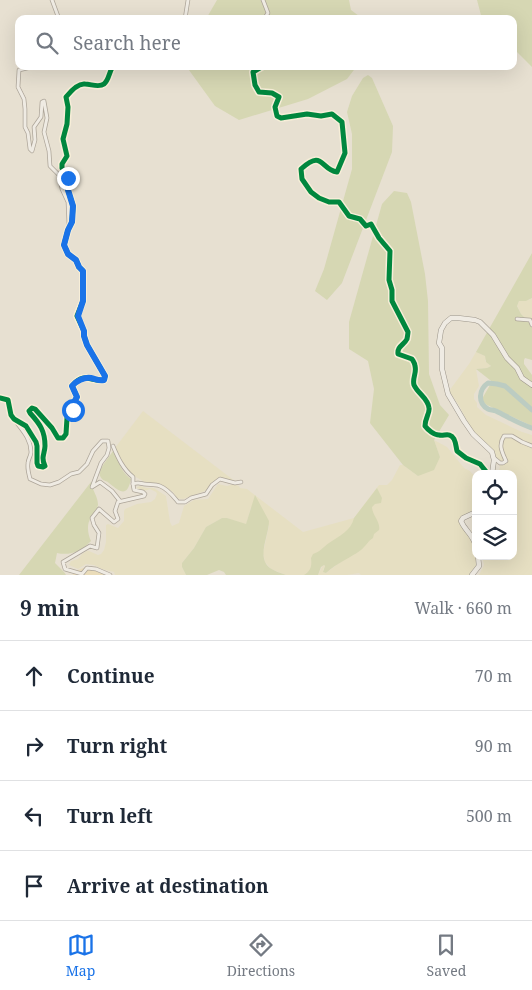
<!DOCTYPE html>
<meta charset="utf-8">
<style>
body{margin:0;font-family:"Noto Serif",serif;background:#f2f2f3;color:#1f2937}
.controls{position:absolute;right:15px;bottom:15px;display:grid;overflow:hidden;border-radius:10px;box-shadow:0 5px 20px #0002}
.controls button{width:45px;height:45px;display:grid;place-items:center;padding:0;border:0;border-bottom:1px solid #e0e1e3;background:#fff;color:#1f2937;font:25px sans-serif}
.stop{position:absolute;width:15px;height:15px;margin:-11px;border:4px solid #1a73e8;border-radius:50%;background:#fff}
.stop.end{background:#1a73e8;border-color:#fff;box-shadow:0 1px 5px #0008}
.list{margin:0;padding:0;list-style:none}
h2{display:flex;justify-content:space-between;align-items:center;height:65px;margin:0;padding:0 20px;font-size:21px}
h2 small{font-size:16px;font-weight:400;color:#747a83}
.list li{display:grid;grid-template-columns:32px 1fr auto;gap:15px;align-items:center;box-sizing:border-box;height:70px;padding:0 20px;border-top:1px solid #e0e1e3}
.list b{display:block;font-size:19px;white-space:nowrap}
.list em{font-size:16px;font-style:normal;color:#747a83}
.icon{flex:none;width:28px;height:28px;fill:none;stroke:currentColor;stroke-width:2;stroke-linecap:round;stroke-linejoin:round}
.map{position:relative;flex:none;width:532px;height:575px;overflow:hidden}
.search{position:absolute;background:#fff;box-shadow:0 5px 20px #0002;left:15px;right:15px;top:15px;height:55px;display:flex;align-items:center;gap:12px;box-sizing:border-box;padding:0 18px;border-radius:10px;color:#747a83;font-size:19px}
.sheet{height:345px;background:#fff}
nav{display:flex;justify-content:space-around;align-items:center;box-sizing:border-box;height:70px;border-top:1px solid #e0e1e3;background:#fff;font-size:14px;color:#747a83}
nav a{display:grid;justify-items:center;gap:2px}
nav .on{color:#1a73e8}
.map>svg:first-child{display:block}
.farmland{fill:#e6dfc2}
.green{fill:#d6d7b3}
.sand{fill:#eadcb9}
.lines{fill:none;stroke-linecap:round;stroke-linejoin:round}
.river{stroke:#bcccc2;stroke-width:5}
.street-casing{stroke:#ada599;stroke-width:4.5}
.secondary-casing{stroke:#9c958a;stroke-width:5.5}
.street{stroke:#efebe3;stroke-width:3}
.secondary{stroke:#efebe3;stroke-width:4.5}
.cycleway-casing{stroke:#f7eed8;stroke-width:8}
.cycleway{stroke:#00873e;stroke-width:5}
.route{stroke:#1a73e8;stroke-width:6}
</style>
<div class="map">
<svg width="532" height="575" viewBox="0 0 532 575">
<rect width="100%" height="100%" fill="#e7e0d1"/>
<g class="farmland">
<path d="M 532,298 L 532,318 L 525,318 L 521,314 L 517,305 L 519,301 L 529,300 Z"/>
<path d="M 476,352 L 485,356 L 486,358 L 485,361 L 491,366 L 487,368 L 476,369 L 479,386 L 474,394 L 474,399 L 477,403 L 477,407 L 486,415 L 522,432 L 532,435 L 532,575 L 479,575 L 484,565 L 482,556 L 513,556 L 513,474 L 498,474 L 500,467 L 494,453 L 480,440 L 470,427 L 460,407 L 449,391 L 469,364 Z"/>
<path d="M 143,411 L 236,482 L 230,481 L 220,477 L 205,491 L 183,499 L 177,498 L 173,492 L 165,487 L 145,482 L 132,475 L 124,465 L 115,448 Z"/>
<path d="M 434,440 L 447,447 L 464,468 L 470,471 L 476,478 L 476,515 L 463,520 L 476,548 L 476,556 L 478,556 L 480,563 L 473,575 L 361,575 L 359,573 L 347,575 L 318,575 L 323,565 L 325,566 L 323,570 L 326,573 L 342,561 L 329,551 L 310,575 L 286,575 L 271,569 L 265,562 L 263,553 L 269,526 L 251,507 L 246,525 L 227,518 L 222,518 L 206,527 L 194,548 L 182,563 L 182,567 L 186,575 L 115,575 L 114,572 L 102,569 L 94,565 L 86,564 L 78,569 L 69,565 L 71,561 L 78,559 L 82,554 L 87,551 L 89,551 L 98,555 L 101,554 L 104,550 L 106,542 L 106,525 L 108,524 L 118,528 L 124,521 L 124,511 L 125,509 L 137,504 L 151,502 L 155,499 L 157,494 L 156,492 L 150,489 L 144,491 L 137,488 L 137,487 L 140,486 L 147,488 L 154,488 L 166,496 L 170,522 L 172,526 L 179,523 L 184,506 L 194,500 L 208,499 L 218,484 L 227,486 L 234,484 L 239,486 L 240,488 L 247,489 L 303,532 L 354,518 L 379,485 L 387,485 L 392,480 L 400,465 L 403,465 L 418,476 L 440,457 Z"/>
</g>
<g class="green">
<path d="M 217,0 L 349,0 L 351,10 L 363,19 L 206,19 Z"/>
<path d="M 477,0 L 532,0 L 532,67 L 513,48 L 513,19 L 482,19 Z"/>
<path d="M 186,66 L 357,66 L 347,79 L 308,99 L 239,120 L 215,106 Z"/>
<path d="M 368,75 L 372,78 L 393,126 L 392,152 L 342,283 L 327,300 L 315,291 L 324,269 L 352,169 L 352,134 L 347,112 L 352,96 L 363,78 Z"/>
<path d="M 394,191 L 407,193 L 411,202 L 425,274 L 428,301 L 429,374 L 440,405 L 449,415 L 434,440 L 440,457 L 434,470 L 418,476 L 403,465 L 370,423 L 374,389 L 368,361 L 349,349 L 349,322 L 382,204 Z"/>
<path d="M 532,253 L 532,298 L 526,301 L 519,301 L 517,306 L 521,314 L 525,318 L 532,318 L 532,360 L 525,358 L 524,360 L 524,364 L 532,375 L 532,426 L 487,405 L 483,402 L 483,397 L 490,385 L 495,384 L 476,369 L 487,368 L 491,366 L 486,362 L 485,356 L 476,352 Z"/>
<path d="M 113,451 C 121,463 119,470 131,479 C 127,498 120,492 109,483 C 107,481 104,481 102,479 C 100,477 99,474 100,472 C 101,466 110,456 113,451 Z"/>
<path d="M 91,482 C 92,490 98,496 98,505 C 97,508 96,513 94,516 C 93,517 91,517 91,518 C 86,524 88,535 91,541 C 82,551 70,556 57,553 L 55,563 L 64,572 L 66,575 L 19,575 Z"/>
<path d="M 377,488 L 382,498 L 381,503 L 375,504 L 372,507 C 372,515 381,522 379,530 L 374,534 L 373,538 C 368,541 366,546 361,550 C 350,558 337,563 326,573 L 323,572 L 325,566 L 324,565 L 321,567 L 318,575 L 304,575 C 311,571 312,566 311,558 L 313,554 C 320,552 323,547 329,543 C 339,536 351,531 354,518 Z"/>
<path d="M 255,495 L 269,521 C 269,536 256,557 270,568 C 274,571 281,573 286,575 L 226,575 L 224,572 L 219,570 L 207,575 L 186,575 L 182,567 L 182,563 L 194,548 L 206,527 L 222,518 L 227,518 L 246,524 Z"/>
</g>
<path class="sand" d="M 89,566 L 98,569 L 105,575 L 73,575 L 75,571 Z"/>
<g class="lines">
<path class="river" d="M 532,410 L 505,386 L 497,384 L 488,383 C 479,389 477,403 488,409 C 490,410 493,410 496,411 C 508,417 519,424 532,428"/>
<g class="street-casing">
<g id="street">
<path d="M 52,0 L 59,19"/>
<path d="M 263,0 L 268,13 L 264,19"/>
<path d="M 185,19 L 188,0"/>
<path d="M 35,66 L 19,70 L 18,87 L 24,99 L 25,109 L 25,127 L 28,133 L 30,149 L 32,151 L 35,140 L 34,127 L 41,117 L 42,102 L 44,101 L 47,118 L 44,132 L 49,151 L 50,166 L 59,175 L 62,189 L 68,202 L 69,226"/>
<path d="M 263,66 L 253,72 L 255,85 L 259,92 L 272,93 L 279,97 L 275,107 L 277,116 L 281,118 L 307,114 L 321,116 L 332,114 L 342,122 L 345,153 L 337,172 C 320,169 323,149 301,169 L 302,179 L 311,192 L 319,198 L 329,202 L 339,202 L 349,216 L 360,219 L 366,226 L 371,224 L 379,238 L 390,251 L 389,280 L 392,290 L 392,301 L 408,332 C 408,333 407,339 407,339 C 404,345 397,346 398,354 L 412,359 C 413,361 415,363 415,366 C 417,373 412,378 414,385 C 418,394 428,398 429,408 C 430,413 425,418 425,426 C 428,430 434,435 439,435 C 445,436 450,432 454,439 C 456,443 456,447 457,451 L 466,458 L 480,464 L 488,474"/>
<path d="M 517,319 L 530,320 L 532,325"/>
<path d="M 0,398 L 8,400 L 11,415 L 14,419 L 26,426 L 36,442 L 37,446 L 37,463 L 38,466 L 43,467 L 45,466 C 44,464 43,461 43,458 C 43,455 45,450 45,446 C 45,431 40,424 30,413 L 29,411 L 32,408 L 35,409 L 52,428 L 58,438 L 63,438 L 66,434 L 67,418 L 73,410 L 74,402 L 77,397 L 72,386 C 85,371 90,382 104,380 L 105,376 L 87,345 L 84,336 L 84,331 L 77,316 L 83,301 L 83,271 L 79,267 L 76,260 L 68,254 L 64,245 L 68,230 L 72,222 L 73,206 L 68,190 L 68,178 L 62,168 L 62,164 L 67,156 L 63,139 L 67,124 L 68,107 L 66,97 C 70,92 78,83 85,84 C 91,84 99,88 104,84 C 109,80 109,72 113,66"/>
<path d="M 14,419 C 21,429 31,438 31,452 C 31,456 28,459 28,463 C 27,469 29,474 30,479 L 41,484 L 50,485 L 59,482 L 71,474 L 79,472 L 87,464 L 93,451 L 102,441 L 108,441 L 109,448 L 107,455 L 101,463 L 92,487 L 100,482 L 112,491 L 120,501"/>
<path d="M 113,446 C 118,458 123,469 133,477 L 133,484"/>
<path d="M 494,458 L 500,463 L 503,463 L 506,461 C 502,452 498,445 504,436 L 512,436 L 522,442 L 532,446"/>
<path d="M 110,575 L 96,569 L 87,568 L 82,574 L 65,569 L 63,562 L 90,546 L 97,548 L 99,533 L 94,525 L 92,518 L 99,509 L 114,522 L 118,519 L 115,511 L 118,502 L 144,496 L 145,494 L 143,492 L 134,490 L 133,484 C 138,482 139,483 144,484 C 149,485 155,484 160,486 C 168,489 173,496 178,502 L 185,502 L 191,498 L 206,494 L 212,485 L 220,479 L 235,483 L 241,482"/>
</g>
</g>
<g class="secondary-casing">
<g id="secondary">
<path d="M 492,474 L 494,460 L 492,452 L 473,434 L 464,421 L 448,394 L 442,369 L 442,348 L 439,343 L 441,330 L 445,323 L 451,318 L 458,318 L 475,320 L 480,322 L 493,335 L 507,358 L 517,368 L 522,378 L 532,385"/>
<path d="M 476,512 L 463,518 L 461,521 C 465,531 472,533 476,546"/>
<path d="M 472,575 L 479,566 L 478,556"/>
</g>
</g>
<use href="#street" class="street"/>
<use href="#secondary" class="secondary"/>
<g class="cycleway-casing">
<g id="cycleway">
<path d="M 263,66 L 253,72 L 255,85 L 259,92 L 272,93 L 279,97 L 275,107 L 277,116 L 281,118 L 307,114 L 321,116 L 332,114 L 342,122 L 345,153 L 337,172 C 320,169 323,149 301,169 L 302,179 L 311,192 L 319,198 L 329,202 L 339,202 L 349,216 L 360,219 L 366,226 L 371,224 L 379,238 L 390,251 L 389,280 L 392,290 L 392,301 L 408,332 C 408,333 407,339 407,339 C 404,345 397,346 398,354 L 412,359 C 413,361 415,363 415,366 C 417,373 412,378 414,385 C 418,394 428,398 429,408 C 430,413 425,418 425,426 C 428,430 434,435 439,435 C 445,436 450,432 454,439 C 456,443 456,447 457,451 L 466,458 L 480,464 L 488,474"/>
<path d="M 0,398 L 8,400 L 11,415 L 14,419 L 26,426 L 36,442 L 37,446 L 37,463 L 38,466 L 43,467 L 45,466 C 44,464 43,461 43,458 C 43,455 45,450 45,446 C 45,431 40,424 30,413 L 29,411 L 32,408 L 35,409 L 52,428 L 58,438 L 63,438 L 66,434 L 67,418 L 73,410 L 74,402 L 77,397 L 72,386 C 85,371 90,382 104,380 L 105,376 L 87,345 L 84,336 L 84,331 L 77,316 L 83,301 L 83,271 L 79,267 L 76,260 L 68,254 L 64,245 L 68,230 L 72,222 L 73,206 L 68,190 L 68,178 L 62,168 L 62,164 L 67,156 L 63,139 L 67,124 L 68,107 L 66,97 C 70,92 78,83 85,84 C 91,84 99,88 104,84 C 109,80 109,72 113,66"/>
</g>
</g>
<use href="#cycleway" class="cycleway"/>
</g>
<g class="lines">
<path class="route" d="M 68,178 L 68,190 L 73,206 L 72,222 L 68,230 L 64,245 L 68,254 L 76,260 L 79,267 L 83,271 L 83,301 L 78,316 L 84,331 L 84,336 L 87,345 L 105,376 L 104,380 C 98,381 96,379 91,378 C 84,377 76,381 72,386 L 77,397 L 74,402 L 73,410"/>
</g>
</svg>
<div class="controls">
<button><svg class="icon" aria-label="locate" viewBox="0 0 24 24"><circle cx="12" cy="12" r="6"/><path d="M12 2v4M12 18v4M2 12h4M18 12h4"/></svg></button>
<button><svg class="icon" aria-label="layers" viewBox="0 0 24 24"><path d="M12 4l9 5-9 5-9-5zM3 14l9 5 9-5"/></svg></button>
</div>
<div class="stop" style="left:73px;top:410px"></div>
<div class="stop end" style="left:68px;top:178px"></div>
<div class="search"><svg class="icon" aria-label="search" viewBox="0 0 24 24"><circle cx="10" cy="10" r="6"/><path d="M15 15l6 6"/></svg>Search here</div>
</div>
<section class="sheet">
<h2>9 min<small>Walk · 660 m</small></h2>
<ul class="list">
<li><svg class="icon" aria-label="ahead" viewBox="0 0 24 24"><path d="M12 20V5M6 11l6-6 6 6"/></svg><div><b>Continue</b></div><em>70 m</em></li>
<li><svg class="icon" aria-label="right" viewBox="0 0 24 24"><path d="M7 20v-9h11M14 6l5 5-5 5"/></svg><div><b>Turn right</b></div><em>90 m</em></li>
<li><svg class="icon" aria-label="left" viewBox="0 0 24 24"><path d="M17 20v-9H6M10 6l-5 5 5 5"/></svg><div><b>Turn left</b></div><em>500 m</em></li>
<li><svg class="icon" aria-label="arrive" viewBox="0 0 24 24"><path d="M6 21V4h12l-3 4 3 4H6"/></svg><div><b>Arrive at destination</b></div></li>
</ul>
</section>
<nav>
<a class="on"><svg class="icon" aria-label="map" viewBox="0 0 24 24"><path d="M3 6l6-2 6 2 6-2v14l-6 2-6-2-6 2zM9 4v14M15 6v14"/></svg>Map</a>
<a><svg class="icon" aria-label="directions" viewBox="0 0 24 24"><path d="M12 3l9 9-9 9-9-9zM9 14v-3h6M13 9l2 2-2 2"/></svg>Directions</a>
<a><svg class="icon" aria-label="saved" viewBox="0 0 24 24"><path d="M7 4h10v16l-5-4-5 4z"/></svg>Saved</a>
</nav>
